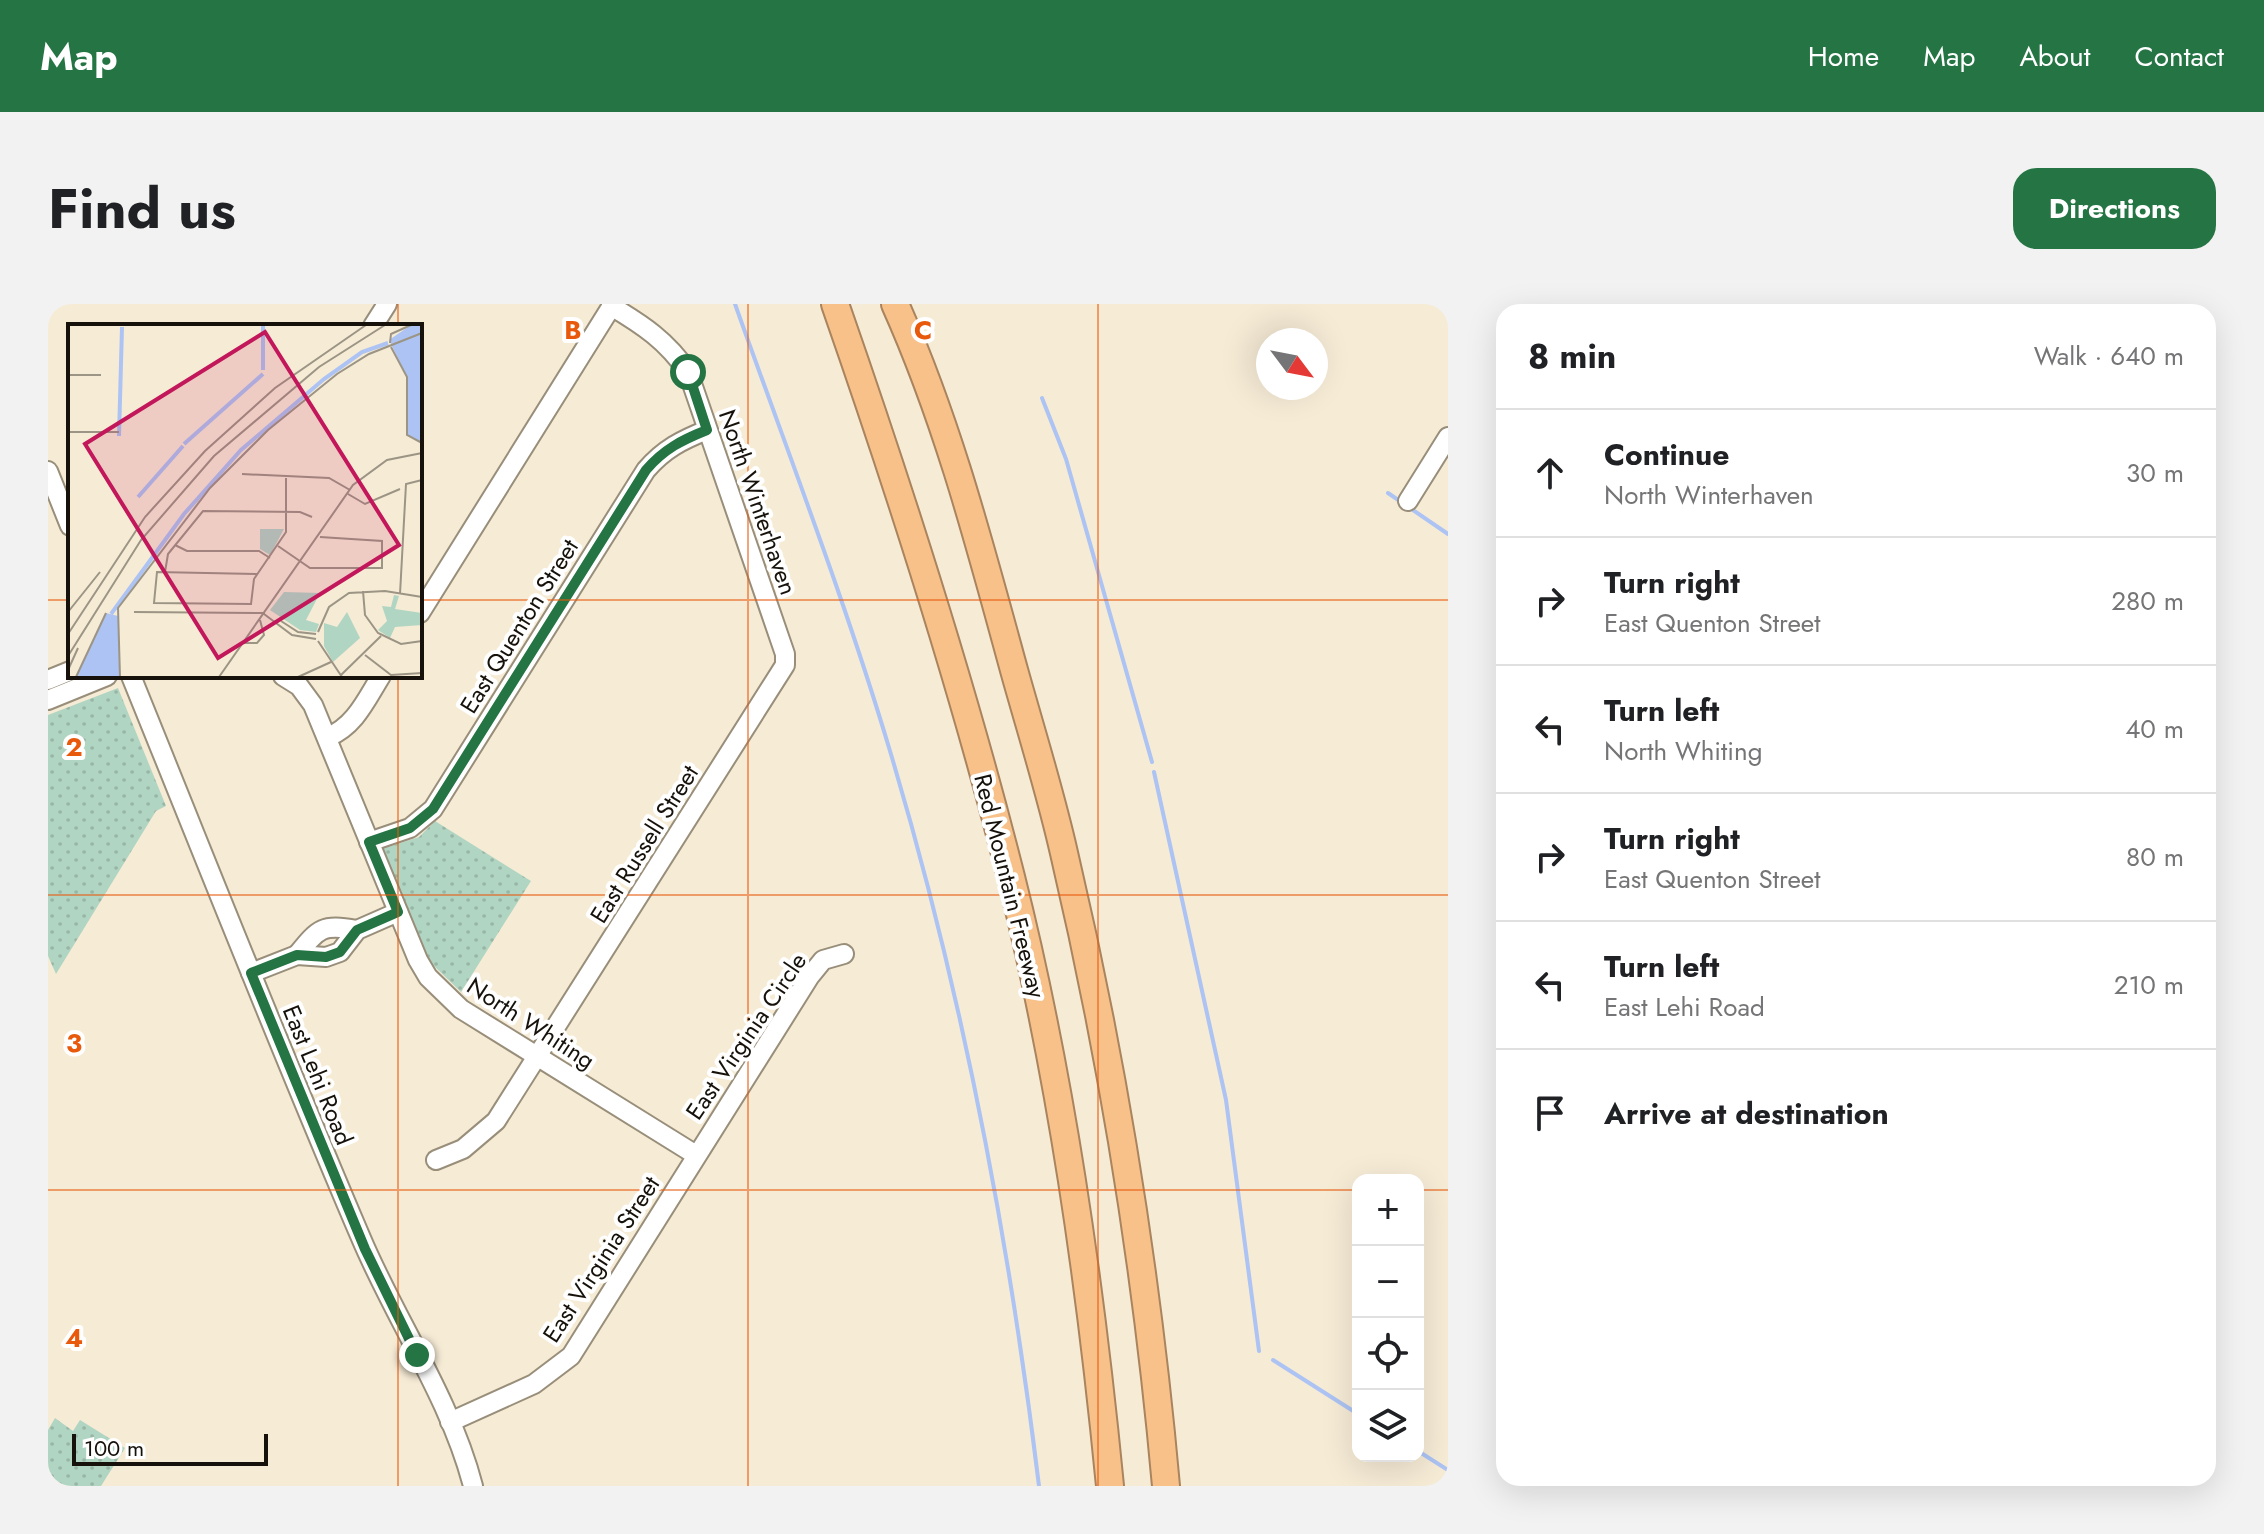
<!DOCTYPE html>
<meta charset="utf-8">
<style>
body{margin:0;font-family:Jost,sans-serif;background:#f2f2f2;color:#202124}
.controls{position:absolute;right:24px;bottom:24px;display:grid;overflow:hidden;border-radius:16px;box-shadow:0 8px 32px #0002}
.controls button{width:72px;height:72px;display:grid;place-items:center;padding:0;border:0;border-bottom:2px solid #e0e0e0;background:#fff;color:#202124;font:40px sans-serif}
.compass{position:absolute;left:1208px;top:24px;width:72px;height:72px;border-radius:50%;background:#fff;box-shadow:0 8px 32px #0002;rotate:122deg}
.scale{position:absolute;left:24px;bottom:20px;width:196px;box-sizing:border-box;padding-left:8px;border:4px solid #16120b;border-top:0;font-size:22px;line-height:28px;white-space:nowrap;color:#16120b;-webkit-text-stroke:6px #fff;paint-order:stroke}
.stop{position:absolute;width:24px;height:24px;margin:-18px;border:6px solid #257444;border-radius:50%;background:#fff}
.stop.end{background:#257444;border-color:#fff;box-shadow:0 2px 8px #0008}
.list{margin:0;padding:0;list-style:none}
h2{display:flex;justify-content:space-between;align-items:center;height:104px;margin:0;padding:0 32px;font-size:34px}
h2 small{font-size:26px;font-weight:400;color:#757577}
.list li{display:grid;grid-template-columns:52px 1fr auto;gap:24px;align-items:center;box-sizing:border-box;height:128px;padding:0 32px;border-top:2px solid #e0e0e0}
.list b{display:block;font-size:30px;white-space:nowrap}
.list p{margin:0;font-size:26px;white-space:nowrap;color:#757577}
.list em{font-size:26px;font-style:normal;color:#757577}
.icon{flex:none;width:44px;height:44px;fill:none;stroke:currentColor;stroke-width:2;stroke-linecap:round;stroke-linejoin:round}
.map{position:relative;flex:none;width:1400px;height:1182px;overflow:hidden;border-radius:24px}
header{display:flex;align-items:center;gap:48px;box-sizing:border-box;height:112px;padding:0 40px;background:#257444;color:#fff}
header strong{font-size:38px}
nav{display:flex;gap:44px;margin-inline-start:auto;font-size:28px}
.intro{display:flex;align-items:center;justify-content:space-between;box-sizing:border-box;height:192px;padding:0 48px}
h1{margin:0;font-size:56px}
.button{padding:20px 36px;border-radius:24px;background:#257444;color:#fff;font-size:28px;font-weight:700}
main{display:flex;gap:48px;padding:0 48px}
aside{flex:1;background:#fff;border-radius:24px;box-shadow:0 8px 32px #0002}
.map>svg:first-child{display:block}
.park{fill:url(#park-dots)}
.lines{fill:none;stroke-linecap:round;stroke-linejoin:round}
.stream{stroke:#acc3f3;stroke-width:4}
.minor-casing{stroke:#988e7a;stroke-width:22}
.highway-casing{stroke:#a9845e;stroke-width:30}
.minor{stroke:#fff;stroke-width:18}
.highway{stroke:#f8c18a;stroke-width:26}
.route{stroke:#257444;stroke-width:10}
.grid{fill:none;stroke:#e8590c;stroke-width:2;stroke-opacity:0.55}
.labels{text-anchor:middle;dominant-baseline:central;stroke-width:8;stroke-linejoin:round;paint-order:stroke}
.street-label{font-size:24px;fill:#16120b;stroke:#fff}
.inset-river{fill:none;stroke:#acc3f3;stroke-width:4}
.inset-road{fill:none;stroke:#9c9484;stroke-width:2}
.view{fill:#c2185b;fill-opacity:0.15;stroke:#c2185b;stroke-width:4}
.inset-edge{fill:none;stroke:#16120b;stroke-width:4}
.grid-label{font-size:26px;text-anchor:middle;font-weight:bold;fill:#e8590c;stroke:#fff;stroke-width:8;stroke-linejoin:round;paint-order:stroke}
</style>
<header>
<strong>Map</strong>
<nav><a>Home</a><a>Map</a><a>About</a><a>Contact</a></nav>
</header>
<div class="intro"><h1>Find us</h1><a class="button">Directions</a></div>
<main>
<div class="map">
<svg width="1400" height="1182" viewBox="0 0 1400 1182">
<defs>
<pattern id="park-dots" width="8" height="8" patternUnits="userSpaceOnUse" patternTransform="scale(2)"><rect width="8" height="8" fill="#b1d5c3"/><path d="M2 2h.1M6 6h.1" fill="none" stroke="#98b6a6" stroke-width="1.8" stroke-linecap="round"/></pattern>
</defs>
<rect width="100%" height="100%" fill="#f6ebd5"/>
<g class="park">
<path d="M 70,384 L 118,502 L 108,507 L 8,670 L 0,652 L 0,411 Z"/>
<path d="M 387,517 L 483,577 L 413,688 L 383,659 L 334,545 L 371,533 Z"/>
<path d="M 7,1114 L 25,1127 L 32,1116 L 77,1144 L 53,1182 L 0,1182 L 0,1126 Z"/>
</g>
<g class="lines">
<g class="stream">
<path d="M 687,0 C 740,149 797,296 842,447 C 914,687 961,934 991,1182"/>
<path d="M 994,94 L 1018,155 L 1104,458"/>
<path d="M 1340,189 L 1400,230"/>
<path d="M 1106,468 L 1178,796 L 1211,1047"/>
<path d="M 1225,1056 L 1310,1110"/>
<path d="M 1370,1147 L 1400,1166"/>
</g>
<g class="minor-casing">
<g id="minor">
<path d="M 325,22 L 339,0"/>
<path d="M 0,167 L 22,222"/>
<path d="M 1360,197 L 1400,133"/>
<path d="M 372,309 L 565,0"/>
<path d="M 83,372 C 159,559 233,748 313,934 C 348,1017 402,1094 425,1182"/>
<path d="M 235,372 L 251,382 L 265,401 L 370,656 L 380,673 L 413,705 L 648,851"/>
<path d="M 0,376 L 22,367"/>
<path d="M 0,396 L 59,372"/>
<path d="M 280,433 C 307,422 318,396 333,372"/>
<path d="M 321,538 L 362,524 L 385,505 L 598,166 C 616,145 634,136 659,126"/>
<path d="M 249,651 C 271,624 274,620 309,626"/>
<path d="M 203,669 L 249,651 L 278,653 L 292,648 L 309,626 L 350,608"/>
<path d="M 388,856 L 415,845 L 448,817 L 737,361 L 737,350 L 640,68 C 619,37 595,21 563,2"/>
<path d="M 402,1118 L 486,1080 L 523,1052 L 762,672 L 775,656 L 796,650"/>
</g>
</g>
<g class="highway-casing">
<g id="highway">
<path d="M 787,0 C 853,189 914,379 963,573 C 1013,772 1042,977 1062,1182"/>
<path d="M 847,0 C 900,118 932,242 966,366 C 983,427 1002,487 1016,549 C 1065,757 1099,969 1118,1182"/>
</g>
</g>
<use href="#minor" class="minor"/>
<use href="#highway" class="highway"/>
</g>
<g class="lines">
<path class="route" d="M 369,1051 L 317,945 L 203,669 L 249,651 L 278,653 L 292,648 L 309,626 L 350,608 L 321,538 L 362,524 L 385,505 L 598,166 C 616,145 634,136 659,126 L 640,68"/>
</g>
<path class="grid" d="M 350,0 L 350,22M 700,0 L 700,1182M 1050,0 L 1050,1182M 0,296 L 22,296M 372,296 L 1400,296M 350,372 L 350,1182M 0,591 L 1400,591M 0,886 L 1310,886M 1370,886 L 1400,886"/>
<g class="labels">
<g class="street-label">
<text transform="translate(710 198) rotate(71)">North Winterhaven</text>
<text transform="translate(471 322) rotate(-58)">East Quenton Street</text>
<text transform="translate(596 540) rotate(-58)">East Russell Street</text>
<text transform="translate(962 582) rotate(76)">Red Mountain Freeway</text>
<text transform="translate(483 719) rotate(33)">North Whiting</text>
<text transform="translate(698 732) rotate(-56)">East Virginia Circle</text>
<text transform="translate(270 771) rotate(68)">East Lehi Road</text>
<text transform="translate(553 955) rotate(-57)">East Virginia Street</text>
</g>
</g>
<g transform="translate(20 20)">
<rect width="354" height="354" fill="#f6ebd5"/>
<path d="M 192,205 L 216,205 L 202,231 L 192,225 ZM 216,268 L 252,269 L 238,296 L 251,300 L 248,308 L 232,306 L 202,286 ZM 326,271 L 331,272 L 327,285 L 354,289 L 354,301 L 327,303 L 322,314 L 310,306 L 319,297 L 314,282 L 323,283 ZM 279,288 L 292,314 L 265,338 L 256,322 L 256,299 L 269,303 Z" fill="#b1d5c3"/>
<path d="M 343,1 L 354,1 L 354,119 L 339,111 L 339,53 L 321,16 ZM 38,289 L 50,292 L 52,353 L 8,353 Z" fill="#acc3f3"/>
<path class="inset-river" d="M 195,46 L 195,1M 51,112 L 54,3M 116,120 L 195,50M 70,173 L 115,122M 43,290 L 116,190 L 173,126 L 256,55 L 294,28 L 320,19"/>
<path class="inset-road" d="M 322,19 L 323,10 L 343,1M 323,23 L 339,53 L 339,111 L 354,119M 0,51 L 33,51M 0,108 L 51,108M 174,150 L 261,154 L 282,166M 280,170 L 297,180 L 332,165M 107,221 L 119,227 L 191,227 L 202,234M 210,222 L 242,244 L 314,244 L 314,217 L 252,213M 97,248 L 100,230 L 135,187 L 232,188 L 244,193M 190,250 L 89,248 L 86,279 L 183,280 L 186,255 L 218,208 L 218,154M 295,267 L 297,291 L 310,309 L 333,320 L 354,317M 332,270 L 338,160 L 354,156M 0,288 L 32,248M 66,288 L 197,289M 196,290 L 224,311 L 248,315M 213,297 L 230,308 L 248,310M 250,308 L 261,283 L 281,269 L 317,267 L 354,273M 0,310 L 77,193 L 137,127 L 207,64 L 298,1M 250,317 L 274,353M 176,319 L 189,319 L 196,311 L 192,296M 297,331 L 323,351 L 354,349M 0,332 L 73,216 L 146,132 L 251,43 L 317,1M 0,346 L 10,324M 273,351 L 313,312M 8,353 L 38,289M 52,353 L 50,284 L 142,164 L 200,106 L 269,50 L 301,30 L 354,9M 151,353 L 285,161 L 319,136 L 354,129M 230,353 L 263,338"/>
<path class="view" d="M 197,8 L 331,221 L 150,334 L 17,120 Z"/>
<rect width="354" height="354" class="inset-edge"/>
</g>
<g class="grid-label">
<text x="525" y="35">B</text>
<text x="875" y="35">C</text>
<text x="26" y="452">2</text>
<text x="26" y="748">3</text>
<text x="26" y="1043">4</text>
</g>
</svg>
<div class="controls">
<button>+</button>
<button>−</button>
<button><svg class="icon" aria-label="locate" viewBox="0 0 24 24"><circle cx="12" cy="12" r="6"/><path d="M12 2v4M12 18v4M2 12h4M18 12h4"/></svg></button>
<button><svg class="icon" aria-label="layers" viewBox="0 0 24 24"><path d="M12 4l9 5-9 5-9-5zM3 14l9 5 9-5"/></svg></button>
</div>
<svg class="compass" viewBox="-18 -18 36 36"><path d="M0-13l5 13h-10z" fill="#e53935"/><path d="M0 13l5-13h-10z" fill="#757577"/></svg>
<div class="scale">100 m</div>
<div class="stop" style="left:640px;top:68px"></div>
<div class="stop end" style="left:369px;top:1051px"></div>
</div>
<aside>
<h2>8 min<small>Walk · 640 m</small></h2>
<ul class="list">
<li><svg class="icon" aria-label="ahead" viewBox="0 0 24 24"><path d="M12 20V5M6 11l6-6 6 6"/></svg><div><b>Continue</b><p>North Winterhaven</p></div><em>30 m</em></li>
<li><svg class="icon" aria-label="right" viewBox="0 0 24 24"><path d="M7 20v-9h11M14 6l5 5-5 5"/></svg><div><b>Turn right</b><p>East Quenton Street</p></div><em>280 m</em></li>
<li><svg class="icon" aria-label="left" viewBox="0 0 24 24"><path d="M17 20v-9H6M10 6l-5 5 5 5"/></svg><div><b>Turn left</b><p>North Whiting</p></div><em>40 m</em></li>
<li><svg class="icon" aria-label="right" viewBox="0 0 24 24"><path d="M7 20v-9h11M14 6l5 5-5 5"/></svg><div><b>Turn right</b><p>East Quenton Street</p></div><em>80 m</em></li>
<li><svg class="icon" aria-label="left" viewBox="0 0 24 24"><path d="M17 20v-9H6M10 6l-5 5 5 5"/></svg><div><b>Turn left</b><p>East Lehi Road</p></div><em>210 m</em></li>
<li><svg class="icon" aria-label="arrive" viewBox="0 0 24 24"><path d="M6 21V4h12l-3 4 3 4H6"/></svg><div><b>Arrive at destination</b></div></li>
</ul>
</aside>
</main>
